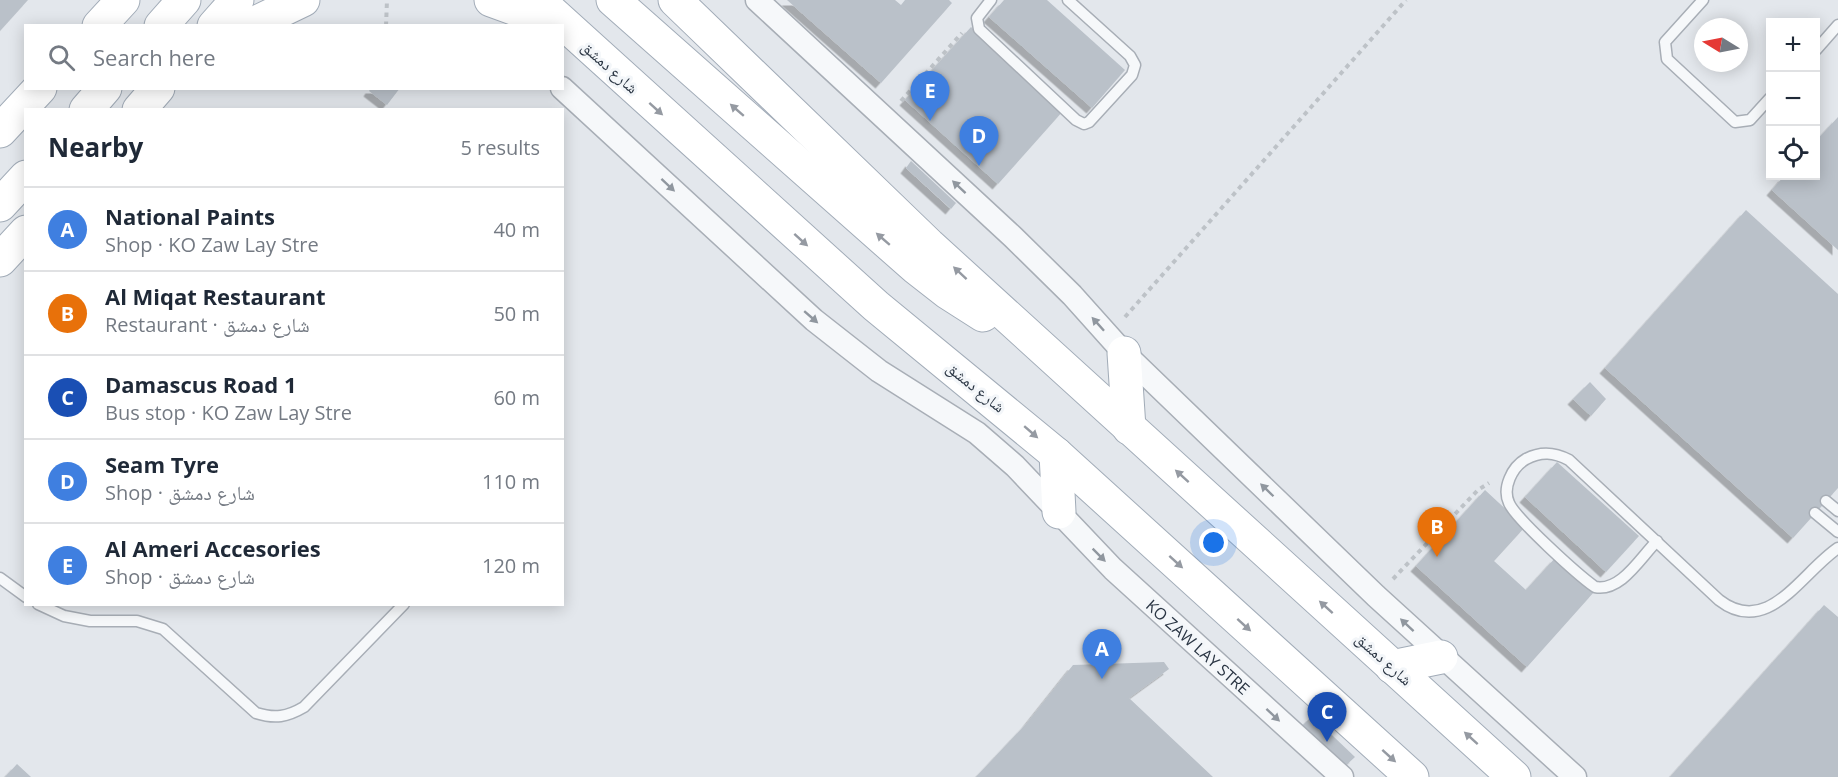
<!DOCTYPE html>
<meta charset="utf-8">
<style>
body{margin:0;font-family:"Open Sans","Noto Naskh Arabic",sans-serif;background:#f2f2f3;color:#1f2937}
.controls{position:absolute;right:18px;top:18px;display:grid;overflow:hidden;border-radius:0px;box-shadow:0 3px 15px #0003}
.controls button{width:54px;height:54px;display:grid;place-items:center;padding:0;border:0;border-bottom:2px solid #e0e1e3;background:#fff;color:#1f2937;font:30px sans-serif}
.compass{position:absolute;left:1694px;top:18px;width:54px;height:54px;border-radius:50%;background:#fff;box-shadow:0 3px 15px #0003;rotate:280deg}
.you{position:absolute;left:1214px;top:543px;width:21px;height:21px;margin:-15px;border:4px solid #fff;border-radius:50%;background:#1a73e8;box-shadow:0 0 0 9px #1a73e833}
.badge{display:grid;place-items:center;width:39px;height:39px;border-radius:50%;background:#d14866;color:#fff;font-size:20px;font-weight:700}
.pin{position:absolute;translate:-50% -50px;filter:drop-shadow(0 2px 3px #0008)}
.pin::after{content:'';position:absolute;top:32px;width:21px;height:18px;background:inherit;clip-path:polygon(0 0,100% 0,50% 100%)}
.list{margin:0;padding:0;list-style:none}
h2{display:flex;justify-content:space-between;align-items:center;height:78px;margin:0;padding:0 24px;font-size:26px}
h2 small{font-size:20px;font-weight:400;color:#747a83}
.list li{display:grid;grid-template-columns:39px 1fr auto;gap:18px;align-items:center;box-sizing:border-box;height:84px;padding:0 24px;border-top:2px solid #e0e1e3}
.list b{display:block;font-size:22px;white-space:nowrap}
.list p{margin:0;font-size:20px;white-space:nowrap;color:#747a83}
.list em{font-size:20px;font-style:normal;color:#747a83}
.icon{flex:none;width:33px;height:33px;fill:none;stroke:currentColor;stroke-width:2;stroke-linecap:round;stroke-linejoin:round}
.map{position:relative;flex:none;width:1838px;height:777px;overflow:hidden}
.search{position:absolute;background:#fff;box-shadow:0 3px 15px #0003;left:24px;top:24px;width:540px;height:66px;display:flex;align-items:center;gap:15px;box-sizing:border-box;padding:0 21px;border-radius:0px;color:#747a83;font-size:22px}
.panel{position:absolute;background:#fff;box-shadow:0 3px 15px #0003;left:24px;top:108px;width:540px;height:498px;border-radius:0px}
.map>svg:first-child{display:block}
.building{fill:#bac1c9;filter:url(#shadow)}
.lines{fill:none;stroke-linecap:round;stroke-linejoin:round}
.service-casing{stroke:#a8aeb6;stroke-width:13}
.minor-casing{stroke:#a8aeb6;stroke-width:25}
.primary-casing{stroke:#a2acb8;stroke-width:35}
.path{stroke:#bdc2c7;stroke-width:4;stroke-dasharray:4.5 4.5;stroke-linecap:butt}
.service{stroke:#f6f8fa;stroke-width:10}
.minor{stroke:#f6f8fa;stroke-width:22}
.primary{stroke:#fff;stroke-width:33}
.oneway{fill:#959aa2}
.oneway2{fill:#90979f}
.labels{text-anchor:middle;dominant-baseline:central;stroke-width:6;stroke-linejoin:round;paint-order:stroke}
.street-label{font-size:16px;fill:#2b3644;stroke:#f3f6f9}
</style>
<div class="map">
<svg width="1838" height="777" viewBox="0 0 1838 777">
<defs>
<filter id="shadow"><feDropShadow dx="-5.5" dy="5.5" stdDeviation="0" flood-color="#0004"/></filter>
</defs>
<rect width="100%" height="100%" fill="#e3e7ec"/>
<g class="building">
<path d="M 0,0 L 28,0 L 0,31 Z"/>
<path d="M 787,0 L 895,0 L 901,5 L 905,0 L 949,0 L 952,3 L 881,83 Z"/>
<path d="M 1004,0 L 1047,0 L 1125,70 L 1092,108 L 989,17 Z"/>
<path d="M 971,27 L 1063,111 L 998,184 L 905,100 Z"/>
<path d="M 371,88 L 400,88 L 387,105 L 369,91 Z"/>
<path d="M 1838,117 L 1838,250 L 1772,190 L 1784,176 L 1816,176 L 1816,141 Z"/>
<path d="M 911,161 L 956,203 L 951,209 L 906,168 Z"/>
<path d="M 1746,210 L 1838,294 L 1838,488 L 1793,538 L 1605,368 Z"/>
<path d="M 1590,382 L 1606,399 L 1591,416 L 1573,399 Z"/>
<path d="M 1557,462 L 1639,536 L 1606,572 L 1525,497 Z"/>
<path d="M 1485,490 L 1525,527 L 1494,561 L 1526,590 L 1556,557 L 1594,592 L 1527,667 L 1416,566 Z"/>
<path d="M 1824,605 L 1838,617 L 1838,777 L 1670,777 Z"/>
<path d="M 1164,662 L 1169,669 L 1129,698 L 1213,777 L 976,777 L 1027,723 L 1073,665 Z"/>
<path d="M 1312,716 L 1355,757 L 1342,769 L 1299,729 Z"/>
<path d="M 17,764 L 31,777 L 5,777 Z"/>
</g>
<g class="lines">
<g class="service-casing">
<g id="service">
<path d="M 991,0 L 977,18 L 979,29 L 1076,120 L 1084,124 L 1089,122 L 1132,75 L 1135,65 L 1130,56 L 1068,0"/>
<path d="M 1703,0 L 1665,42 L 1667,59 L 1735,122 L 1750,120 L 1770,98"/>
<path d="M 1816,50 L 1838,25"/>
<path d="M 1826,501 L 1838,511"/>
<path d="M 1815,513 L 1838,532"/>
<path d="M 1657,541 C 1640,558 1621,592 1595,587 C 1578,575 1516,519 1509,503 C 1502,488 1512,467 1526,459 C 1541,451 1554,452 1569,460 L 1719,600 C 1768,638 1801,573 1838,548"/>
<path d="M 0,578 L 26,597"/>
<path d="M 38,604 L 64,616 L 90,621 L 137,621 L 163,629 L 256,713 C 275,719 287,717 304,707 L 404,604"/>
</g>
</g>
<g class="minor-casing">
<g id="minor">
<path d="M 757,0 L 1013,237 L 1072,295 L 1124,353 L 1376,596 L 1575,777"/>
<path d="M 562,88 L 814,320 L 879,371 L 977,433 L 1015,466 L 1113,569 L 1342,777"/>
</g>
</g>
<g class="primary-casing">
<g id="primary">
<path d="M 491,0 L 560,25"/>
<path d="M 538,0 L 876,306 L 1056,454 L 1412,777"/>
<path d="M 613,0 L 915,267 L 947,292 L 983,315"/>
<path d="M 675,0 L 929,245 L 1514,777"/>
<path d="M 99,26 L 123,0"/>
<path d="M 161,26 L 184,0"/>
<path d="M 214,26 L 237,0"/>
<path d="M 249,26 L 303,0"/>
<path d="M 86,110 L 105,88"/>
<path d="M 139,110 L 158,88"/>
<path d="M 0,131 L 40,88"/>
<path d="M 0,205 L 26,177"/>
<path d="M 0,260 L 26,232"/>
<path d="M 1124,353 L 1129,428"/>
<path d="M 1056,454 L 1059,512"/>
<path d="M 1392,667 L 1441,657"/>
</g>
</g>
<g class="path">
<path d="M 386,26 L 387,0"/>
<path d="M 901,101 L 962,33"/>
<path d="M 1125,317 L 1406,0"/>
<path d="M 1393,579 L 1478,490 L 1489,483"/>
</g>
<use href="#service" class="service"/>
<use href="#minor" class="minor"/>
<use href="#primary" class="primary"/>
</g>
<defs><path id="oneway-solid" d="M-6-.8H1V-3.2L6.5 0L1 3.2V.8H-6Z" transform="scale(1.5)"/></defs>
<g class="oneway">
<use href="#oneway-solid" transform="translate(656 109) rotate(42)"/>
<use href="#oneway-solid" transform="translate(737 110) rotate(-139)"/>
<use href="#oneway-solid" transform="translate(883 239) rotate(-139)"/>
<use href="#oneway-solid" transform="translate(801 240) rotate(42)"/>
<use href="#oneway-solid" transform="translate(960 273) rotate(-137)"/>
<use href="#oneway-solid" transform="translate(1031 432) rotate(41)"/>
<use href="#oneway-solid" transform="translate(1182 476) rotate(-138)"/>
<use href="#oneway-solid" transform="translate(1176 562) rotate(42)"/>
<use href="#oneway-solid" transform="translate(1326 607) rotate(-138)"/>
<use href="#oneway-solid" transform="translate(1244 625) rotate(42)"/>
<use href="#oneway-solid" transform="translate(1471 738) rotate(-138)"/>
<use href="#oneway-solid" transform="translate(1389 756) rotate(42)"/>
</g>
<g class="oneway2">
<use href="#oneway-solid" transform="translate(668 185) rotate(43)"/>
<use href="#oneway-solid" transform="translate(959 187) rotate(-137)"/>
<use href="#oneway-solid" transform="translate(811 317) rotate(41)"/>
<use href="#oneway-solid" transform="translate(1098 324) rotate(-132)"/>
<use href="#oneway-solid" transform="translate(1267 490) rotate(-136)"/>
<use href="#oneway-solid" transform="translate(1099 555) rotate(45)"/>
<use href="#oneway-solid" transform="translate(1407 625) rotate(-137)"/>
<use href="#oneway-solid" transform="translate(1273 715) rotate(43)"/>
</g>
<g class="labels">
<g class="street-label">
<text transform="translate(610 67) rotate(42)">شارع دمشق</text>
<text transform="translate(976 387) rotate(39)">شارع دمشق</text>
<text transform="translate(1198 647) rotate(42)">KO ZAW LAY STRE</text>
<text transform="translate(1384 659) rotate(42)">شارع دمشق</text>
</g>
</g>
</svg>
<div class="controls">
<button>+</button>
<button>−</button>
<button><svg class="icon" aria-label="locate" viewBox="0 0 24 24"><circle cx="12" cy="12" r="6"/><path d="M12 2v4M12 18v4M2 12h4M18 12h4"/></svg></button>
</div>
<svg class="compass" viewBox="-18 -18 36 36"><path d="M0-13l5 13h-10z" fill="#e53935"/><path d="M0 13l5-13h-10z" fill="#747a83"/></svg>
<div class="you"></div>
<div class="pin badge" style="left:1102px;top:679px;background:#3f7fe0">A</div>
<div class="pin badge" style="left:1437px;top:557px;background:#e8710a">B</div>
<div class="pin badge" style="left:1327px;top:742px;background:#1a4fb4">C</div>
<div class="pin badge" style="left:979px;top:166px;background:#3f7fe0">D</div>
<div class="pin badge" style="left:930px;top:121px;background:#3f7fe0">E</div>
<div class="search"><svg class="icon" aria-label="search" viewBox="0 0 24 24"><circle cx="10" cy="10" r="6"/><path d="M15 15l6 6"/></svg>Search here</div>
<section class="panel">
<h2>Nearby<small>5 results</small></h2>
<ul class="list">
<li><span class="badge" style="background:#3f7fe0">A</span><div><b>National Paints</b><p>Shop · KO Zaw Lay Stre</p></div><em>40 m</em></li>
<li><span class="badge" style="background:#e8710a">B</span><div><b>Al Miqat Restaurant</b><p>Restaurant · شارع دمشق</p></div><em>50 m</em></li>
<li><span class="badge" style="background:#1a4fb4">C</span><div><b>Damascus Road 1</b><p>Bus stop · KO Zaw Lay Stre</p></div><em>60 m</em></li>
<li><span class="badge" style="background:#3f7fe0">D</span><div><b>Seam Tyre</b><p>Shop · شارع دمشق</p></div><em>110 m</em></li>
<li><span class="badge" style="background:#3f7fe0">E</span><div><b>Al Ameri Accesories</b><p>Shop · شارع دمشق</p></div><em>120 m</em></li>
</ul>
</section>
</div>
